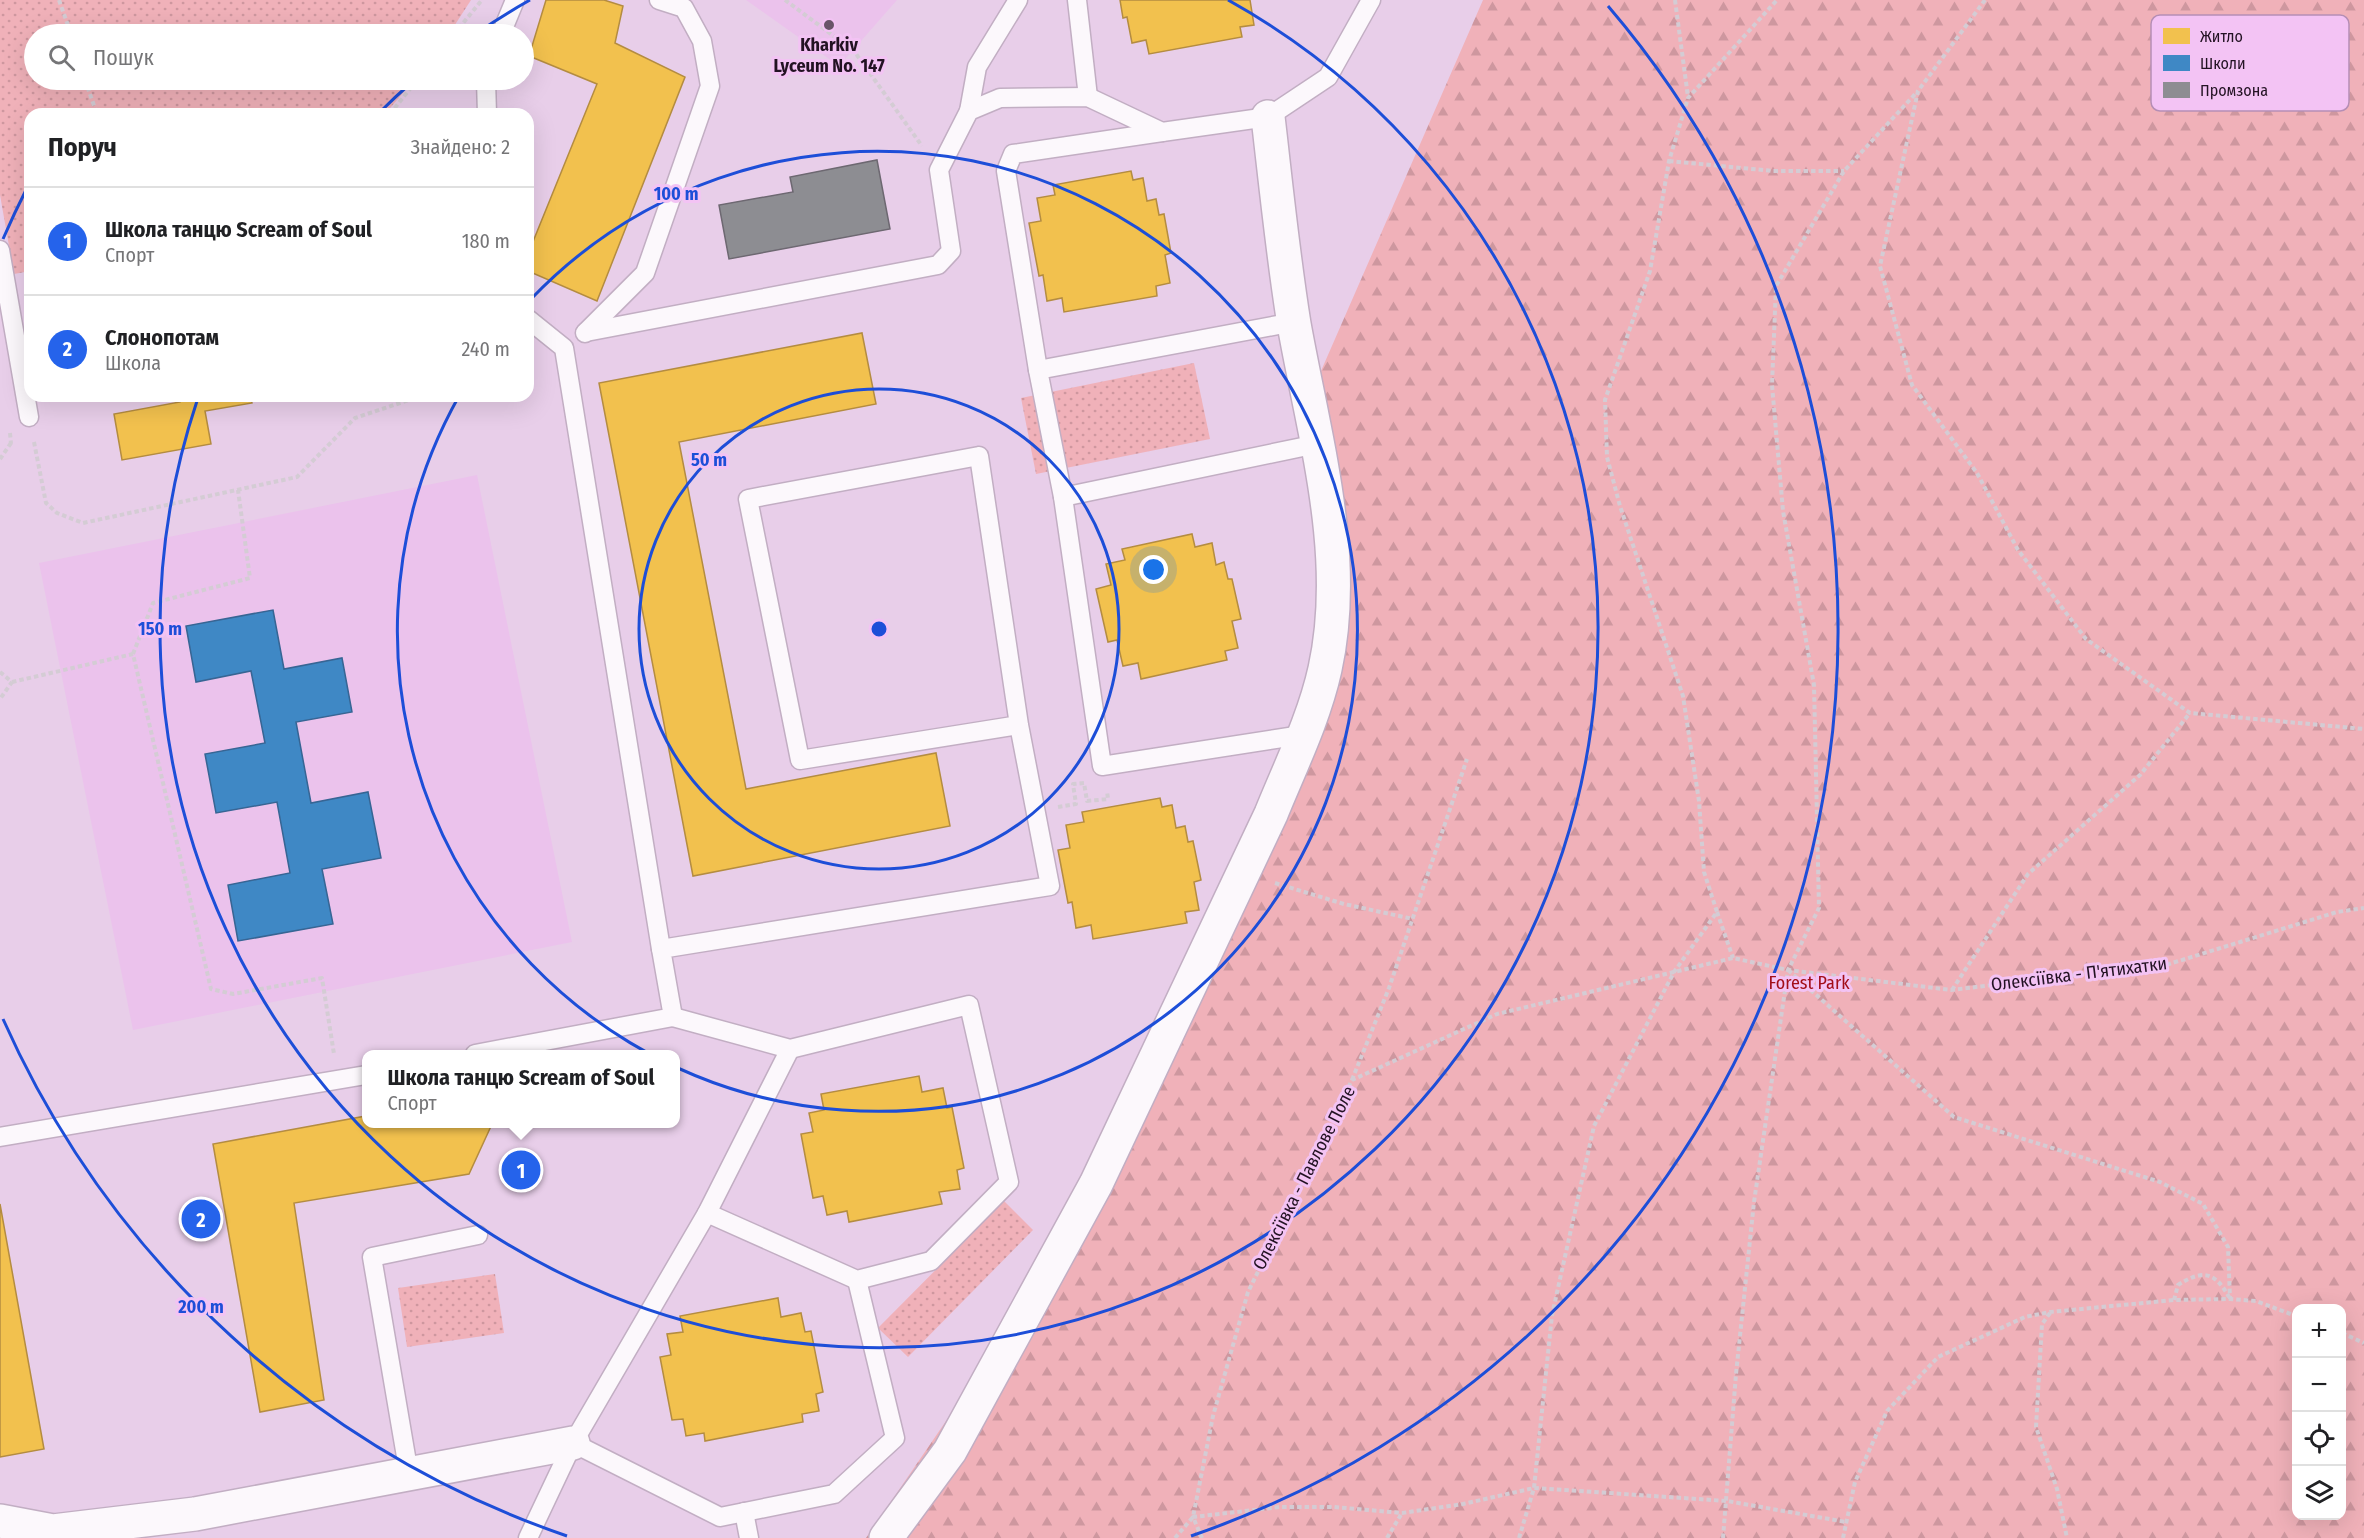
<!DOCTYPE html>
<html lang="uk">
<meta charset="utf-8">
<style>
body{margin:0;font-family:"Fira Sans Condensed",sans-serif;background:#f2f2f2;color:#202124}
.controls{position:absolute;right:18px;bottom:18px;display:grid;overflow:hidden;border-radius:12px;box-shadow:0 6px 24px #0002}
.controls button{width:54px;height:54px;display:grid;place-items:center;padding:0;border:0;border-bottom:2px solid #e0e0e0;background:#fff;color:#202124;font:30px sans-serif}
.you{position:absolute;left:1154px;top:570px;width:21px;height:21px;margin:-15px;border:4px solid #fff;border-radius:50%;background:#1a73e8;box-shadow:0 0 0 9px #1a73e833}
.badge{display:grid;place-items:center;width:39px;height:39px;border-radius:50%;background:#2563eb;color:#fff;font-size:20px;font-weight:700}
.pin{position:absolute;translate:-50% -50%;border:3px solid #fff;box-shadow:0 2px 6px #0006}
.popup{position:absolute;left:362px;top:1050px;width:318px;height:78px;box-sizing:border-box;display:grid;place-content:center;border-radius:12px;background:#fff;filter:drop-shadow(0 2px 4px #0005);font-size:20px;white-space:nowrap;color:#757577}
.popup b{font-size:22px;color:#202124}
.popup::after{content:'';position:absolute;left:50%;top:100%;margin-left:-12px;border:12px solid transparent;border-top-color:#fff}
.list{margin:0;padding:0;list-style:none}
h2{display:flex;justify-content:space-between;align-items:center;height:78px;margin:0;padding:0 24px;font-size:26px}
h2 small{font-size:20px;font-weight:400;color:#757577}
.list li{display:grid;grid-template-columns:39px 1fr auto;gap:18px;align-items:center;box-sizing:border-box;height:108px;padding:0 24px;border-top:2px solid #e0e0e0}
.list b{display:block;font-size:22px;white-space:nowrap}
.list p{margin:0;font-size:20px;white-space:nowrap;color:#757577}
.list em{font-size:20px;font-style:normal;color:#757577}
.icon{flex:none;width:33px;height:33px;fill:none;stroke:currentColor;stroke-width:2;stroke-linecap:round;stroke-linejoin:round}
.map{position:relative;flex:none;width:2364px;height:1538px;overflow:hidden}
.search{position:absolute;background:#fff;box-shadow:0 6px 24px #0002;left:24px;top:24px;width:510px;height:66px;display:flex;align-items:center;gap:15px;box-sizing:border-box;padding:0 21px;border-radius:33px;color:#757577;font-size:22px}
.panel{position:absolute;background:#fff;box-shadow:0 6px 24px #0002;left:24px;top:108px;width:510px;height:294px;border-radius:18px}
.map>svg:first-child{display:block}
.built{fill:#ebc2ec}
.forest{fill:url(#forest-firs);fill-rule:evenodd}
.park{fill:url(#park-dots)}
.homes{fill:#f2c14e;stroke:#b48c41;stroke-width:1.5}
.schools{fill:#3f88c5;stroke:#376594;stroke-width:1.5}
.industry{fill:#8d8d92;stroke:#6d6871;stroke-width:1.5}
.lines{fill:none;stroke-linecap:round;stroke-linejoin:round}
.lane-casing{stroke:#c2aec3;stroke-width:21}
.street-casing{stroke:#c2aec3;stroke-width:36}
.path{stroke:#d4ccd4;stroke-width:4;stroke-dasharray:4.5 3;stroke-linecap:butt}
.lane{stroke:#fcf8fc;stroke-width:18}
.street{stroke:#fcf8fc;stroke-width:33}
.ring{fill:none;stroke:#1d4ed8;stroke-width:3}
.poi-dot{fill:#685468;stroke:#f3c3f4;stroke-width:2}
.labels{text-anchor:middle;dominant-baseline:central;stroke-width:6;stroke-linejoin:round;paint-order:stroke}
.poi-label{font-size:18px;font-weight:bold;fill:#231223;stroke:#f3c3f4}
.street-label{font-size:18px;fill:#231223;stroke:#f3c3f4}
.park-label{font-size:18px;fill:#a20d18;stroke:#f3c3f4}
.key{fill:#f3c3f4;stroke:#b58eb5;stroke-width:1.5}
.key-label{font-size:16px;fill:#231223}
.centre{fill:#1d4ed8;stroke:#f3c3f4;stroke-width:3}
.ring-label{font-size:18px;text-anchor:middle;font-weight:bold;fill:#1d4ed8;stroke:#f3c3f4;stroke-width:6;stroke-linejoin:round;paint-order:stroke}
</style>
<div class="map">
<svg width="2364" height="1538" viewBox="0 0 2364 1538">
<defs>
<pattern id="forest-firs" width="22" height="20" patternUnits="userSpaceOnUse" patternTransform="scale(1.5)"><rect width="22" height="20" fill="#f0b1b9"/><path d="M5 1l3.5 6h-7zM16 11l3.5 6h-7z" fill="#ce979f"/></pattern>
<pattern id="park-dots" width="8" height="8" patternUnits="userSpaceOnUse" patternTransform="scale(1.5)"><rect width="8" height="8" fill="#f0b1b9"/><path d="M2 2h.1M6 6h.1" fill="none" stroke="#ce979f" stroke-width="1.8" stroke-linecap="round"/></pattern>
</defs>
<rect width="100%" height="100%" fill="#e8cee9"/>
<g class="built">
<path d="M 746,0 L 897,0 L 839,66 Z"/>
<path d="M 477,475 L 572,942 L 133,1030 L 39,563 Z"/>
</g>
<path class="forest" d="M 1483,0 L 2364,0 L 2364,1538 L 866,1538 L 1054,1263 L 1331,669 L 1351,593 L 1314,387 ZM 2296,1308 L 2342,1308 L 2342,1516 L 2296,1516 Z"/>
<g class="park">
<path d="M 0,0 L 471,0 L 449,34 L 34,34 L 34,80 L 414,80 L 385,114 L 30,114 L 30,271 L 14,274 L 0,195 Z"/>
<path d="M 1194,363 L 1210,439 L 1036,474 L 1021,398 Z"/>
<path d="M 1004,1201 L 1033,1230 L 908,1357 L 878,1328 Z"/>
<path d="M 495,1274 L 504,1333 L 407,1347 L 398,1288 Z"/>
</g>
<g class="homes">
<path d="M 546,0 L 604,0 L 623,6 L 615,43 L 685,77 L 597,301 L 528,271 L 528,254 L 597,84 L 529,56 Z"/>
<path d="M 1120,0 L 1250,0 L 1254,25 L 1240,27 L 1242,37 L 1149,54 L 1146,40 L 1132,43 L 1127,17 L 1123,18 Z"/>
<path d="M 1131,171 L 1133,180 L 1143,178 L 1147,201 L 1156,199 L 1159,215 L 1164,214 L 1171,253 L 1165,255 L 1170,283 L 1156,286 L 1157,296 L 1064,312 L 1062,298 L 1047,301 L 1043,275 L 1039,276 L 1029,223 L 1041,221 L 1037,198 L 1055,195 L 1053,185 Z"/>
<path d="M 862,333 L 876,404 L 679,442 L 746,789 L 936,753 L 950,826 L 693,876 L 599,383 Z"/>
<path d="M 178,396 L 250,396 L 252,403 L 205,411 L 211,444 L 122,460 L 114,414 L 180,402 Z"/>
<path d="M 1192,534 L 1195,547 L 1212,543 L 1216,565 L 1224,562 L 1228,579 L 1232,579 L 1241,619 L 1232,621 L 1238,648 L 1225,651 L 1227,660 L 1141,679 L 1138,663 L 1123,666 L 1117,640 L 1108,642 L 1096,589 L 1111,585 L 1106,564 L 1125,560 L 1122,549 Z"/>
<path d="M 1160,798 L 1162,807 L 1172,805 L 1176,828 L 1185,826 L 1188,842 L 1193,841 L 1201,880 L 1194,882 L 1199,910 L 1185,912 L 1187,923 L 1093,939 L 1091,925 L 1076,928 L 1072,902 L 1068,903 L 1058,850 L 1070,848 L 1066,825 L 1084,822 L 1082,812 Z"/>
<path d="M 919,1076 L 922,1092 L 943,1088 L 947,1108 L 952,1107 L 964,1168 L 957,1170 L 960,1189 L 939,1192 L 942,1204 L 849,1222 L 847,1211 L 827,1215 L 823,1196 L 813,1198 L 801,1134 L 813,1132 L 809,1113 L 824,1110 L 821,1094 Z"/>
<path d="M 366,1116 L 366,1124 L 492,1124 L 469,1174 L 294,1203 L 324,1400 L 260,1412 L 213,1144 Z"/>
<path d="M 0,1204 L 44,1449 L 0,1457 Z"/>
<path d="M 778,1298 L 781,1317 L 801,1313 L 805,1332 L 811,1331 L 823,1392 L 816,1394 L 819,1411 L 802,1414 L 803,1422 L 705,1441 L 704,1433 L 686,1436 L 683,1419 L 672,1420 L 660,1357 L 671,1355 L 667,1334 L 683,1332 L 680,1316 Z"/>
</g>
<path class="schools" d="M 273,610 L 284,669 L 342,658 L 352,712 L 296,722 L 311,803 L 368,792 L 381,858 L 322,869 L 333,924 L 238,941 L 228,885 L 290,873 L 277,802 L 216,813 L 205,754 L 265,743 L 251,671 L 196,682 L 186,626 Z"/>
<path class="industry" d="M 877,160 L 890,229 L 729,259 L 719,205 L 793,192 L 790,177 Z"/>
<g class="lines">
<g class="lane-casing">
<g id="lane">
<path d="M 1077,0 L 1088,97"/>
<path d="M 501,34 L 515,0"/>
<path d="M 486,80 L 487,114"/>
<path d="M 969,111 L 977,67 L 1018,0"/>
<path d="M 0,250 L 29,417"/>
<path d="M 528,319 L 564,348 L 661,949"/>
<path d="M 1294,322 L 1038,370 L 1063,497 L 1317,444"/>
<path d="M 586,332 L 938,265 L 951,251 L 939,170 L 969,111 L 1000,98 L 1088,97 L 1162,132 L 1268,117 L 1328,77 L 1371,0"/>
<path d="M 585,333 L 645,273 L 710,86 L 702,41 L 684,8 L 659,0"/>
<path d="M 1038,370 L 1006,171 L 1013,154 L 1162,132"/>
<path d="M 1063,497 L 1102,766 L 1302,735"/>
<path d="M 673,1017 L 790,1049 L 969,1005 L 1009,1182 L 931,1261 L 857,1280 L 707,1213"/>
<path d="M 475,1054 L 673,1017 L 661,949 L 1050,886 L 1019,725 L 979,456 L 748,499 L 800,760 L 1019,725"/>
<path d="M 0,1137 L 366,1075"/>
<path d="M 573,1443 L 720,1517 L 834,1494 L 895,1438 L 857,1280"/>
<path d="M 409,1474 L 372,1257 L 478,1235"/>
<path d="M 744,1512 L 749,1538"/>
<path d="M 528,1538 L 573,1443 L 707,1213 L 790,1049"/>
</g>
</g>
<g class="street-casing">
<g id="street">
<path d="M 0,1521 L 53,1531 L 195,1514 L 573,1443"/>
<path d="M 886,1538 L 950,1451 L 1096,1184 L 1271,814 C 1290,767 1314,719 1325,669 C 1350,556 1314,436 1294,324 C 1283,256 1276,186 1268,117"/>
</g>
</g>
<g class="path">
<path d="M 59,0 L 71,34"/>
<path d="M 785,0 L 854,51 L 922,146"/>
<path d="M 1675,0 L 1688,97"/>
<path d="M 1985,0 L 1918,91 L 1880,266 L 1912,385 L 1977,473 L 2018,550 L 2086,639 L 2190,713 L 2364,729"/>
<path d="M 454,34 L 482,0"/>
<path d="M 85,80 L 97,114"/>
<path d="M 390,114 L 417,80"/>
<path d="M 1669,161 L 1773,171 L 1844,171"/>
<path d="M 10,433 L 11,444"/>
<path d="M 34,442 L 46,503 L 57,513 L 83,523 L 297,477 L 355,418 L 421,396"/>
<path d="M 0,459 L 11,443"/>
<path d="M 133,654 L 153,603 L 250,578 L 238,490"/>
<path d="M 0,672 L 12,682 L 0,699"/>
<path d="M 12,682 L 133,654 L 211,989 L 233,994 L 322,978 L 334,1054"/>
<path d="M 1058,807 L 1076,804 L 1073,784 L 1084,783 L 1087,801 L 1108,799 L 1107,791"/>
<path d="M 1275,883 L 1344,904 L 1413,919"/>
<path d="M 1717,912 L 1733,958"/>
<path d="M 1788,970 L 1954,1117 L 2160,1182 L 2203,1204 L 2228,1247 L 2230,1299"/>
<path d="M 1952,990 L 2028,874 L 2140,775 L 2190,713"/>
<path d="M 1352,1080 L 1389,988 L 1467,759"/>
<path d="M 2174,1300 L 2178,1285 C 2203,1269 2215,1272 2229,1297"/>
<path d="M 2050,1313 L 2042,1324 L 2036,1427 L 2057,1489 L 2067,1538"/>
<path d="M 2342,1333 L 2364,1343"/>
<path d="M 1175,1538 L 1193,1517 L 1213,1416 L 1248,1292 L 1352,1080 L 1497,1014 L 1733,958 L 1788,970 L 1951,990 L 2169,964 L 2337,912 L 2364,908"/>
<path d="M 1202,1538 L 1193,1517 L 1280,1507 L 1334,1507 L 1402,1513 L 1463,1504 L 1534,1488 L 1727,1501 L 1846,1522"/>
<path d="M 1387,1538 L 1402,1513"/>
<path d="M 1519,1538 L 1534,1488 L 1552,1315 L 1594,1126 L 1674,972 L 1717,912 L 1704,872 L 1699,801 L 1683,696 L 1620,506 L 1607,457 L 1605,400 L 1650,271 L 1669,161 L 1688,98 L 1777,0"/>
<path d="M 1723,1538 L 1736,1374 L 1754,1202 L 1788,970 L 1819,908 L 1814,685 L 1783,511 L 1772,385 L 1776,286 L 1844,171 L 1918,91"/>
<path d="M 1843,1538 L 1855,1482 L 1887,1411 L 1938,1357 L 2025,1317 L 2050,1312 L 2174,1300 L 2230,1299 L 2256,1301 L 2296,1316"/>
</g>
<use href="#lane" class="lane"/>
<use href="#street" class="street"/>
</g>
<g class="ring">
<circle cx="879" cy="629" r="240"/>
<path d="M531 299A480 480 0 1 1 459 396"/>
<path d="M380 112A719 719 0 0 1 412 82M477 33A719 719 0 0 1 530 0M1228 0A719 719 0 1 1 197 401"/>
<path d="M567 1536A959 959 0 0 1 3 1019M3 239A959 959 0 0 1 28 186M1608 6A959 959 0 0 1 1191 1536"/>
</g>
<circle class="poi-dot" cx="829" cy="25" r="6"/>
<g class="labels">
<g class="poi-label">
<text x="829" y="45">Kharkiv<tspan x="829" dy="21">Lyceum No. 147</tspan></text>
</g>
<g class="street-label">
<text transform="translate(2079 974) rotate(-7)">Олексіївка - П'ятихатки</text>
<text transform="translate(1304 1178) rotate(-63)">Олексіївка - Павлове Поле</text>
</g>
<g class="park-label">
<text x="1809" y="983">Forest Park</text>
</g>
</g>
<rect x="2151" y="15" width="198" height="96" rx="9" class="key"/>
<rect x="2163" y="28" width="27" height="16" fill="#f2c14e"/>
<rect x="2163" y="55" width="27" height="16" fill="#3f88c5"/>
<rect x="2163" y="82" width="27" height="16" fill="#8d8d92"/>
<g class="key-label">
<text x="2200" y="42">Житло</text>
<text x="2200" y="69">Школи</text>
<text x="2200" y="96">Промзона</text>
</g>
<circle cx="879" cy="629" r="9" class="centre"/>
<g class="ring-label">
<text x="676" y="200">100 m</text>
<text x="709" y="466">50 m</text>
<text x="160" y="635">150 m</text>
<text x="201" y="1313">200 m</text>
</g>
</svg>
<div class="controls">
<button>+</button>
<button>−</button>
<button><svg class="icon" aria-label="locate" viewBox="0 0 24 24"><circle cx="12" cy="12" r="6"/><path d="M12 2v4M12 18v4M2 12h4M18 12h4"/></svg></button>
<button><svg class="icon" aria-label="layers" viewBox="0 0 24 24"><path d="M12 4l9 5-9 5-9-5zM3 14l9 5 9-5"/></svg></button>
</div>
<div class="you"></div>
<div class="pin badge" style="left:521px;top:1170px">1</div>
<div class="popup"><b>Школа танцю Scream of Soul</b>Спорт</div>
<div class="pin badge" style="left:201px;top:1219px">2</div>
<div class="search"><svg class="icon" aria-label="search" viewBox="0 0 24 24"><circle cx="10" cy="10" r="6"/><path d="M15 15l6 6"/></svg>Пошук</div>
<section class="panel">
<h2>Поруч<small>Знайдено: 2</small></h2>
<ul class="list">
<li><span class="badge">1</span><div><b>Школа танцю Scream of Soul</b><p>Спорт</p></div><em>180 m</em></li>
<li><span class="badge">2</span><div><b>Слонопотам</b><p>Школа</p></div><em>240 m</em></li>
</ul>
</section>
</div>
